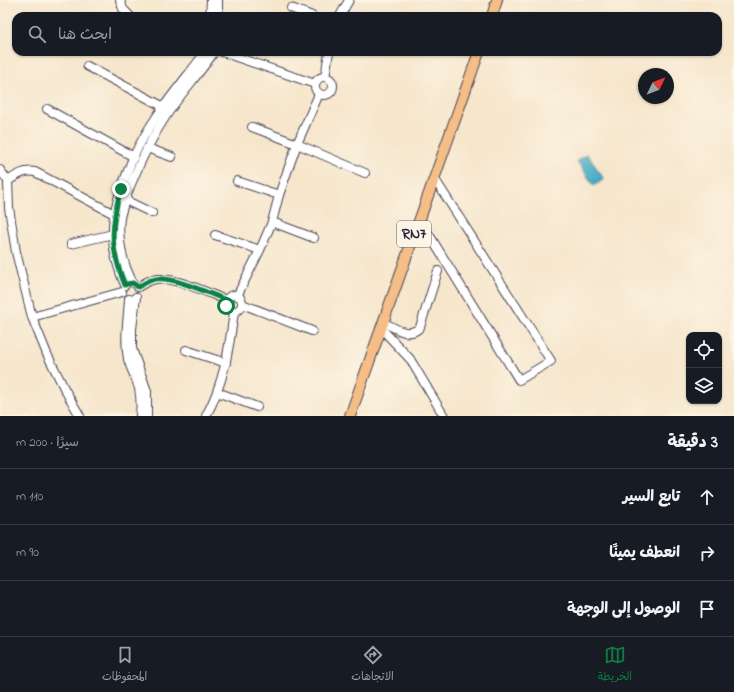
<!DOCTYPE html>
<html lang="ar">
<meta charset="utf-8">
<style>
body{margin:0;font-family:"Indie Flower","Playpen Sans Arabic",sans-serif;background:#20242c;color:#f1f3f6;direction:rtl}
.controls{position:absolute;right:12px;bottom:12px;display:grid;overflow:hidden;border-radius:8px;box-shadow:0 1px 3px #0004}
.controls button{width:36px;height:36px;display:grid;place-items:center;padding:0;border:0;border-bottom:1px solid #363941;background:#171b24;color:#f1f3f6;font:20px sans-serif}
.compass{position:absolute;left:638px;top:68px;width:36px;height:36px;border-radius:50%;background:#171b24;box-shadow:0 1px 3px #0004;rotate:47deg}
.stop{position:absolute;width:12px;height:12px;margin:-9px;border:3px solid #0b8043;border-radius:50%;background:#fff}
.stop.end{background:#0b8043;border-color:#fff;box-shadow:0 1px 4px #0008}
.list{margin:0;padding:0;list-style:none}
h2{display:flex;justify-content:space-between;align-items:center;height:52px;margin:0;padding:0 16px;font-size:17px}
h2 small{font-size:13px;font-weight:400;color:#9ea1a6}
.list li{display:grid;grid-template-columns:26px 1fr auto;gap:12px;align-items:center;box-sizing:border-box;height:56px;padding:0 16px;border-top:1px solid #363941}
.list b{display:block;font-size:15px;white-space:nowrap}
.list em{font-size:13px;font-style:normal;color:#9ea1a6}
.icon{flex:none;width:22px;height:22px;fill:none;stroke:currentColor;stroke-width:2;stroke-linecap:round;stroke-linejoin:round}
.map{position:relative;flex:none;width:734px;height:416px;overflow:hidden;direction:ltr}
.search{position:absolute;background:#171b24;box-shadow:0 1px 3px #0004;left:12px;right:12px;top:12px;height:44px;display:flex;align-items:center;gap:10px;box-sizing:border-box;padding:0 14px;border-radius:12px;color:#9ea1a6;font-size:15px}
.sheet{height:220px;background:#171b24}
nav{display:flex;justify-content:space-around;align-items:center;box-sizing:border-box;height:56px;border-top:1px solid #363941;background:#171b24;font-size:11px;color:#9ea1a6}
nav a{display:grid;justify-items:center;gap:2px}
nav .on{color:#0b8043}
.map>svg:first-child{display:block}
.water{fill:#44acc4;stroke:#336780}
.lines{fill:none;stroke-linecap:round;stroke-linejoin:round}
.minor-casing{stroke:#423f51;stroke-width:10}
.major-casing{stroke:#423f51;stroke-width:12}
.minor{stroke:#fff;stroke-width:8}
.major{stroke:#f6be87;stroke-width:10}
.route{stroke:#0b8043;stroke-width:5}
.labels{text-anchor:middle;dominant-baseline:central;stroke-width:3;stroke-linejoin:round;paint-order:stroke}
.shield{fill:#fcf5e5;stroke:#63616e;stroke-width:1}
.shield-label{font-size:15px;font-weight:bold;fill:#22223b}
</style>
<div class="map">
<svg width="734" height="416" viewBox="0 0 734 416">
<rect width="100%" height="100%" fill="#fcf5e5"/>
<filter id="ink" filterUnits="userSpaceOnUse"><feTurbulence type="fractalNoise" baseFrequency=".025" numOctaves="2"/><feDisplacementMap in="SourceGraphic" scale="8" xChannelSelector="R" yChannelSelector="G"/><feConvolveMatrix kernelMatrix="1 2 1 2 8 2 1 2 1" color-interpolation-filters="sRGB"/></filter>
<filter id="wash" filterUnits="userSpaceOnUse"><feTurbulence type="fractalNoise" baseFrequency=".012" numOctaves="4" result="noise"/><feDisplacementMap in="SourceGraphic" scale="16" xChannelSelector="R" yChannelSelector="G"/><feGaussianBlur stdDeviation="0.9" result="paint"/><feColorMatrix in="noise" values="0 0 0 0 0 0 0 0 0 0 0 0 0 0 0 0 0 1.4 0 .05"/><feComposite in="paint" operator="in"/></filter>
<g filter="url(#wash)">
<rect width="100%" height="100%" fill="#f6e6cc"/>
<path class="water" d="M 587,154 L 604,179 L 594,186 L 577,161 Z"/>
</g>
<g filter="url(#ink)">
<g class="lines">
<g class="minor-casing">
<g id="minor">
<path d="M 120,0 L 123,9 L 130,16"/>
<path d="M 291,8 L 312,16"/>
<path d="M 210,16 L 211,0"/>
<path d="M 218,16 L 218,0"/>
<path d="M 340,16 L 349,0"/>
<path d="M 222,52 L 315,84"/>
<path d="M 87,66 L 164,107"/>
<path d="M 325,77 L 329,52"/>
<circle cx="324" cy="86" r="9"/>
<path d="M 47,109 L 134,157"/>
<path d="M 252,127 L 297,144 L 365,173"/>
<path d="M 147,148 L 172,157"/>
<path d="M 0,170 L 8,181 L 9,208 L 16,252 L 32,317 L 47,354 L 65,390 L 80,416"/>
<path d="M 8,181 C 17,175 24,170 35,172 L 114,214"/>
<path d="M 237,181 L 279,195"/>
<path d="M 125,200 L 152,213"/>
<path d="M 420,220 L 519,380 L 551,361 L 434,178"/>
<path d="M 272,222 L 314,238"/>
<path d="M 215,235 L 260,250"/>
<path d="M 71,244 L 113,234"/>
<path d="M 133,283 C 123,265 117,239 120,218 C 122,208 126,198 129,189 C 141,159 155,130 175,103 C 187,87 200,72 212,55"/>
<path d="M 125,285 C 118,269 113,253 113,235 C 112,216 118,198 124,181 C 127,173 130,165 133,158 C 150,120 179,87 204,54"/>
<path d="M 138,287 C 142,285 147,281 152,280 C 169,274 208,293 226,300"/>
<circle cx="234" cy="303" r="8"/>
<path d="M 237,296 L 260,250 L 272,222 L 279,195 L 297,144 L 319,94"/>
<path d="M 136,297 L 132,329 L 132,349 L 147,391 L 147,416"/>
<path d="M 129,299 C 128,319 124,339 128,359 C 130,367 134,374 137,382 C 141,392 141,405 140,416"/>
<path d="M 242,304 L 312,331"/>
<path d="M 32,317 L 122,292"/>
<path d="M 383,322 C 395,328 409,339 420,327 L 438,271"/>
<path d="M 381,328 L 410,359 L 444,416"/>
<path d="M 186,350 L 226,363"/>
<path d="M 217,392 L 257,407"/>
<path d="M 206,416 C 224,383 229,349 234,312"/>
</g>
</g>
<g class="major-casing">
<g id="major">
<path d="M 492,16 L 497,0"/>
<path d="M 350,416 L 479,52"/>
</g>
</g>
<use href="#minor" class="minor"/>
<use href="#major" class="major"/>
</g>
</g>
<g class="lines" filter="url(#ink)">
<path class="route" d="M 121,189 C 110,227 110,248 125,285 L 127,284 L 133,283 L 138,287 C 142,285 147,281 152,280 C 169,274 208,293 226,300 L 226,306"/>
</g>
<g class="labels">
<rect class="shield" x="397" y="221" width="34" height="26" rx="3"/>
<g class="shield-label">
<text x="414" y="234">RN7</text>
</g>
</g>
</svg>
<div class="controls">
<button><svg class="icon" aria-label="locate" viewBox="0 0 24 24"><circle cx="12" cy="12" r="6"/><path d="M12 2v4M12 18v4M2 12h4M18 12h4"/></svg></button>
<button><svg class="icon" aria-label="layers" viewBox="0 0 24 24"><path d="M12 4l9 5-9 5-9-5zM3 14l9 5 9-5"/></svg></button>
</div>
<svg class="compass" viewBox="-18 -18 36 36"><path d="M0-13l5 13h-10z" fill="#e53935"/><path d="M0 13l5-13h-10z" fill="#9ea1a6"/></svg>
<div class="stop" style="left:226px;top:306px"></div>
<div class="stop end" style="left:121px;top:189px"></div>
<div class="search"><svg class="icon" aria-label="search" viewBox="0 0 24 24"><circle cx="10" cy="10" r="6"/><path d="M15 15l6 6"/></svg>ابحث هنا</div>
</div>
<section class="sheet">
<h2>3 دقيقة<small>سيرًا · 200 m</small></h2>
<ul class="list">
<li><svg class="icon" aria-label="ahead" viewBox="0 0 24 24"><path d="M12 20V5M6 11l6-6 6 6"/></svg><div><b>تابع السير</b></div><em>110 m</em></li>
<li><svg class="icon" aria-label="right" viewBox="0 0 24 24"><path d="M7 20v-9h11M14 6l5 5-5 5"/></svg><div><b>انعطف يمينًا</b></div><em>90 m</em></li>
<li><svg class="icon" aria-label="arrive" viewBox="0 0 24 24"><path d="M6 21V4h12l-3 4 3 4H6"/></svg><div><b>الوصول إلى الوجهة</b></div></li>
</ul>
</section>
<nav>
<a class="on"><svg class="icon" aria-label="map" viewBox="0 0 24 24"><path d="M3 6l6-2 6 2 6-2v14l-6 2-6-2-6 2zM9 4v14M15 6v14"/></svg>الخريطة</a>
<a><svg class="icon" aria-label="directions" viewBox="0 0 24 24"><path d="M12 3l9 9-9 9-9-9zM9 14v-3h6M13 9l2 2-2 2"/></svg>الاتجاهات</a>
<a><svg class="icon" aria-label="saved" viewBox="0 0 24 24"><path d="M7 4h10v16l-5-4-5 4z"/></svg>المحفوظات</a>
</nav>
